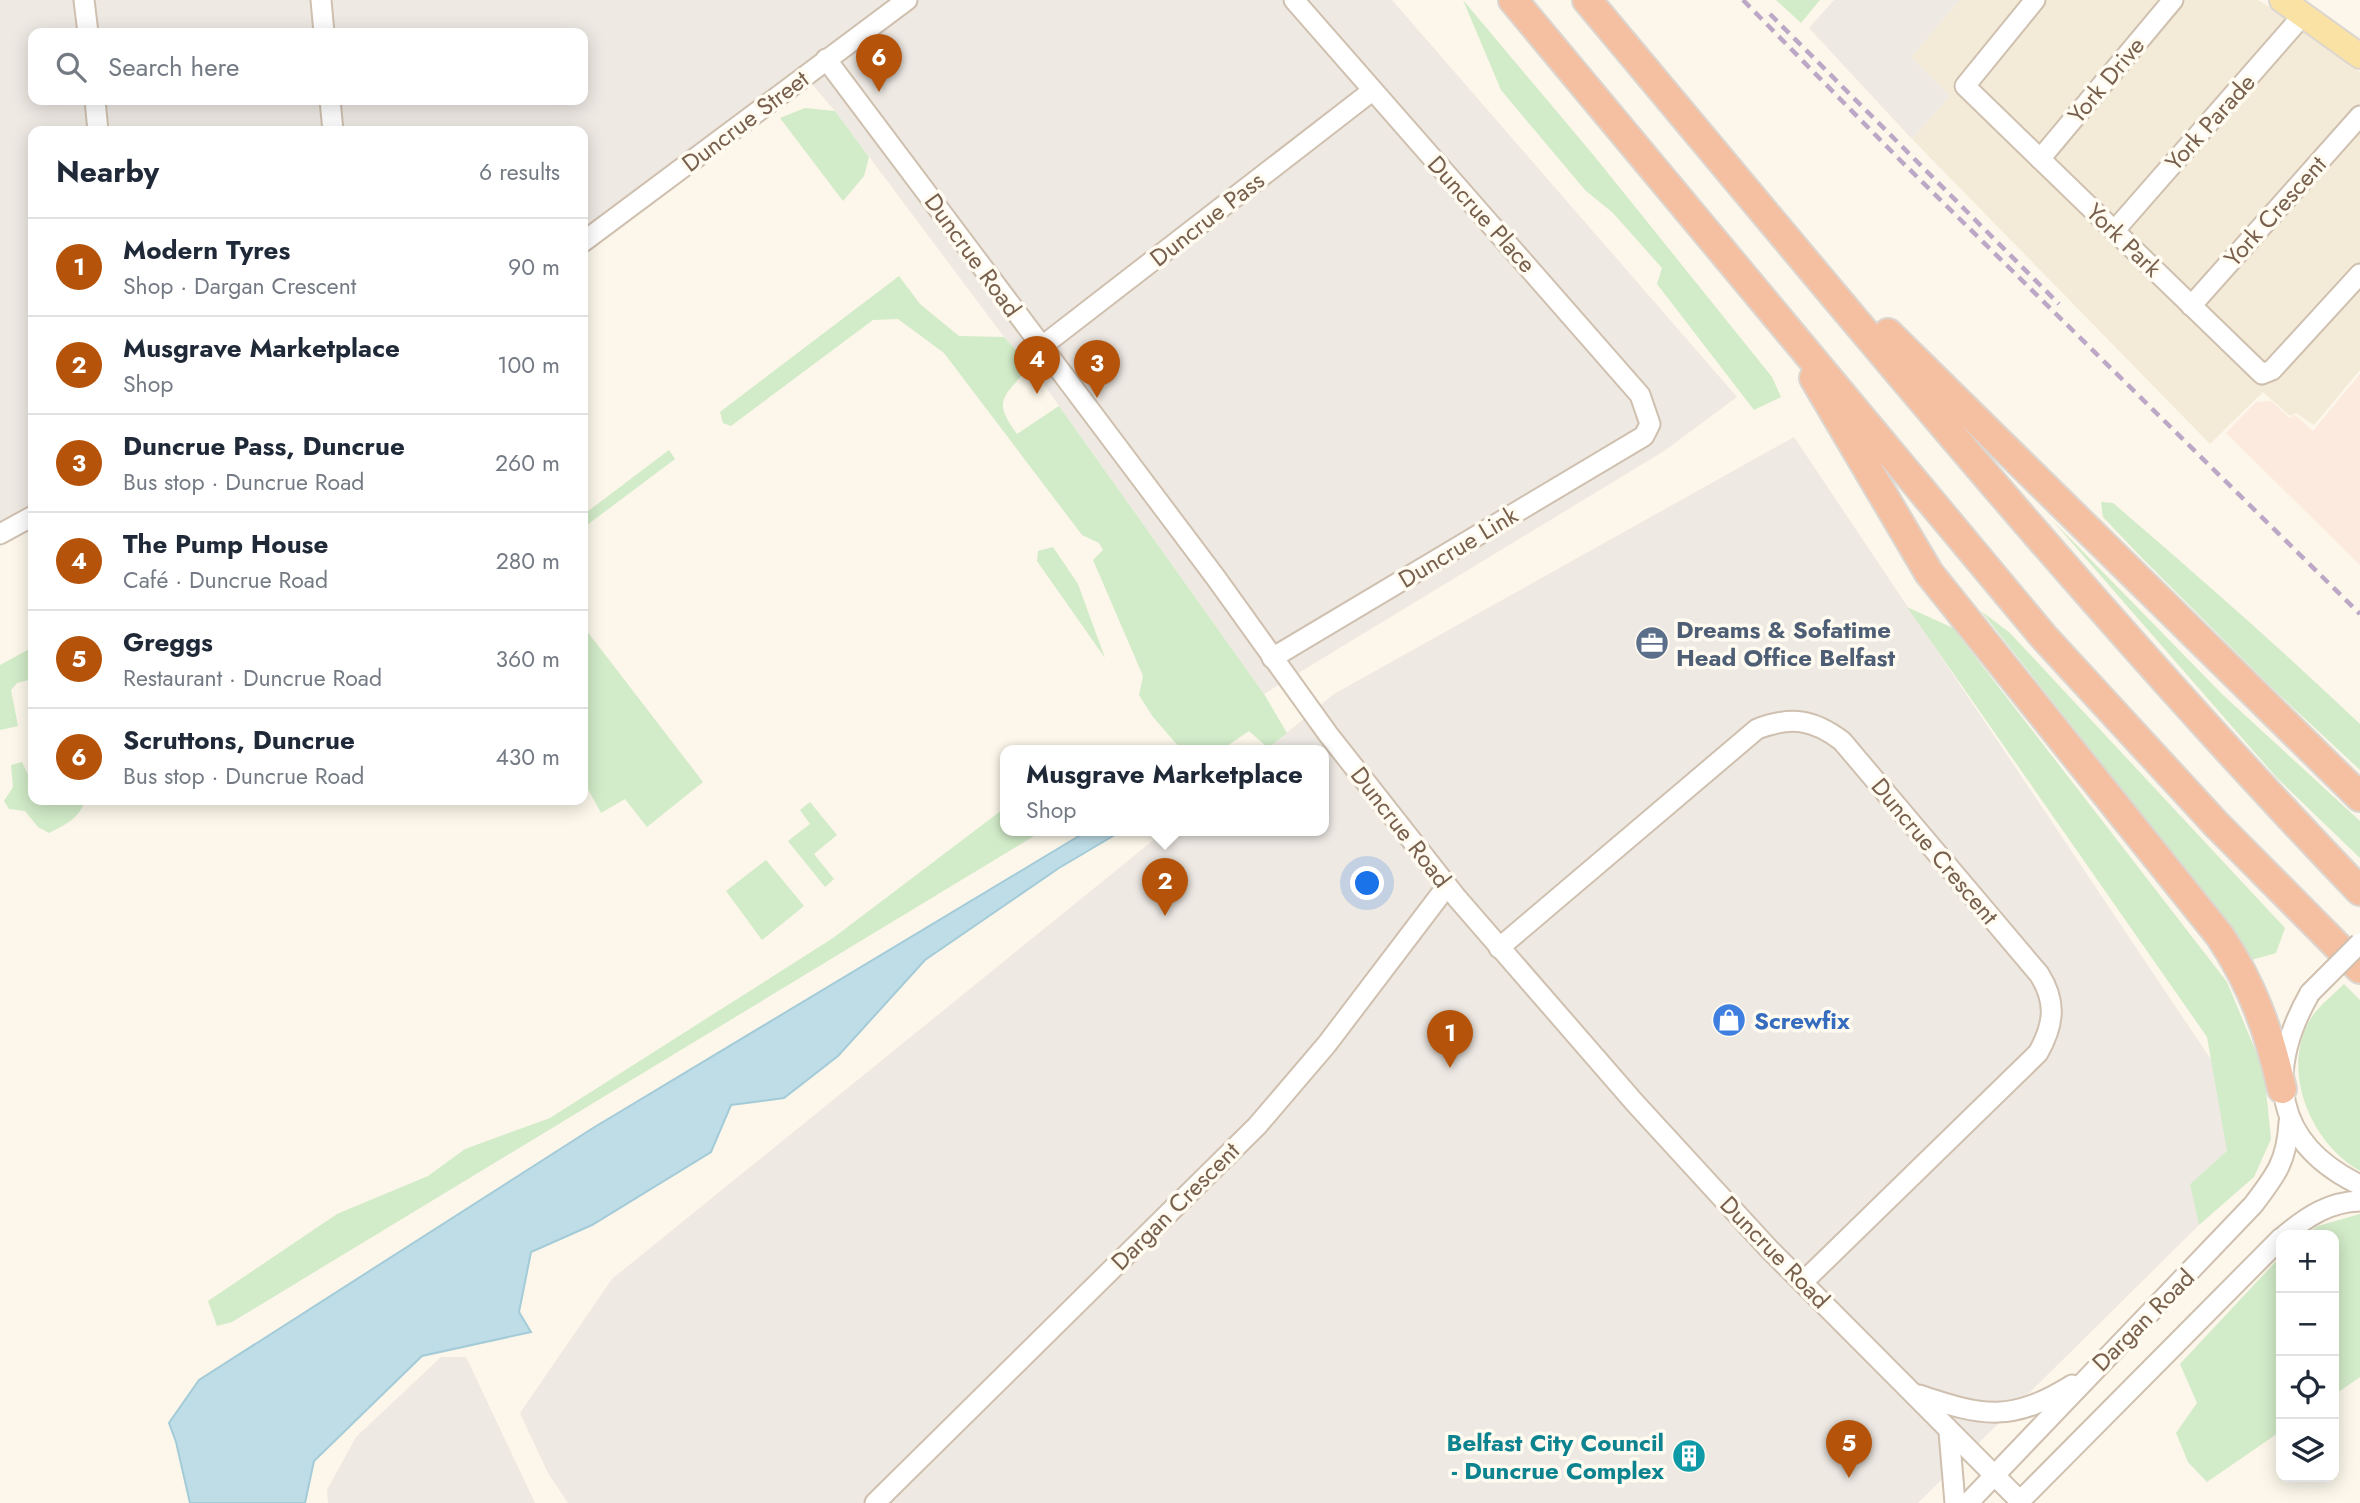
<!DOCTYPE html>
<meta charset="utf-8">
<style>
body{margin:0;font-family:Jost,sans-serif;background:#f6f6f7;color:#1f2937}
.controls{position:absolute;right:21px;bottom:21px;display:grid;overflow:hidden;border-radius:14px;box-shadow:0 4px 18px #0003}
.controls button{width:63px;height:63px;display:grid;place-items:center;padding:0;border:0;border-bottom:2px solid #e0e1e3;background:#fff;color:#1f2937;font:35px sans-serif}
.you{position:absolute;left:1368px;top:884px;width:24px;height:24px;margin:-18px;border:5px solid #fff;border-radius:50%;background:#1a73e8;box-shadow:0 0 0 10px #1a73e833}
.badge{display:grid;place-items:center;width:46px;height:46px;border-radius:50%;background:#b45309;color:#fff;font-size:23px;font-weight:700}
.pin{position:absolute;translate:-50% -58px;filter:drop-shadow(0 2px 4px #0008)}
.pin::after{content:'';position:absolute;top:37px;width:24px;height:21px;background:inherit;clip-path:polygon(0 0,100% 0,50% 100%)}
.popup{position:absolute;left:1000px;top:745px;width:329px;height:91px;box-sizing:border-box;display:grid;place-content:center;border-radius:14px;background:#fff;filter:drop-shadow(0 2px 5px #0005);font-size:23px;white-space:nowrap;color:#747a83}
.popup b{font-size:26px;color:#1f2937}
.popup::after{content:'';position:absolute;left:50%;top:100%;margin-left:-14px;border:14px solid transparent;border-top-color:#fff}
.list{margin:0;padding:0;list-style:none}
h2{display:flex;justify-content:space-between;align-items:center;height:91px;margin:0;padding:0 28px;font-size:30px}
h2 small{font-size:23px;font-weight:400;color:#747a83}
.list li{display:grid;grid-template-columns:46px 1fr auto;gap:21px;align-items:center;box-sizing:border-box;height:98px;padding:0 28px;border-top:2px solid #e0e1e3}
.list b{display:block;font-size:26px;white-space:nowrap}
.list p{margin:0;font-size:23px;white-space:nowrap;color:#747a83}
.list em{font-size:23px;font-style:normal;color:#747a83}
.icon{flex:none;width:38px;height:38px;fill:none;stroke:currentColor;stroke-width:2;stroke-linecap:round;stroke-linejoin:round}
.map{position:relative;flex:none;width:2360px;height:1503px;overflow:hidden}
.search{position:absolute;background:#fff;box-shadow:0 4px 18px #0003;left:28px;top:28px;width:560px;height:77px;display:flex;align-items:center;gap:18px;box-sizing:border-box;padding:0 24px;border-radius:14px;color:#747a83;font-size:26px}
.panel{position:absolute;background:#fff;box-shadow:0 4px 18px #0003;left:28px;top:126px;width:560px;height:679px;border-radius:14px}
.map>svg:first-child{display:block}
.residential{fill:#f4ead8}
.commercial{fill:#fceade}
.industrial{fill:#eee9e3}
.green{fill:#d2ebc8}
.water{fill:#bedde7;stroke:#a4cbd8;stroke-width:2}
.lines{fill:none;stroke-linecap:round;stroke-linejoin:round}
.minor-casing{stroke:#cfc0af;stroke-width:23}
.major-casing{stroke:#dcd6d1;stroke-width:28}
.highway-casing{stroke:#dcd6d1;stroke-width:32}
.minor{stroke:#fff;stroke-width:19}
.major{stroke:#f9e2a4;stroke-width:24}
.highway{stroke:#f5c0a2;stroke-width:28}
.rail{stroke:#bca7c7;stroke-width:4.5;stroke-dasharray:10 7;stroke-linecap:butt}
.minor-bridge-casing{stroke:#cfc0af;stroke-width:23;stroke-linecap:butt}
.minor-bridge{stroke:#fff;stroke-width:19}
.labels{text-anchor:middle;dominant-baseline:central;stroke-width:7;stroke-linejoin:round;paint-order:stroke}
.street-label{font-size:24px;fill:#78604d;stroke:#fffbf1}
.service-label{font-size:24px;font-weight:bold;fill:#4e5e75;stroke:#fffbf1;text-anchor:start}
.shop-label{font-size:24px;font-weight:bold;fill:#366cbe;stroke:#fffbf1;text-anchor:start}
.culture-label{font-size:24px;font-weight:bold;fill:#0d838f;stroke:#fffbf1;text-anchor:end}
</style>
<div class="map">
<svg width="2360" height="1503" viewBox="0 0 2360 1503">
<rect width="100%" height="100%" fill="#fcf7ea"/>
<path class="residential" d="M 1960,0 L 2258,0 L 2308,29 L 2360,72 L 2360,370 L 2314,425 L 2296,413 L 2290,416 L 2263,392 L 2210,444 L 1912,139 L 1950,96 L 1911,57 Z"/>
<path class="commercial" d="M 2360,374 L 2360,565 L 2226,433 L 2256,402 L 2271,401 L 2290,418 L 2295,415 L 2313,431 Z"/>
<g class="industrial">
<path d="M 0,0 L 74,0 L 78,33 L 33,33 L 33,100 L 85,100 L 89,131 L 33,131 L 33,504 L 0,522 Z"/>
<path d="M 95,0 L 1392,0 L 1737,397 L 1664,451 L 1264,694 L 1030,365 L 1004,337 L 835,111 L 799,69 L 583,230 L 583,131 L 110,131 L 106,100 L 583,100 L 583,33 L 99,33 Z"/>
<path d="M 1834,0 L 1960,0 L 1911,57 L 1950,96 L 1912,139 L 1809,28 Z"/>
<path d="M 1794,437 L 2216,1067 L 2227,1151 L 2190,1184 L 2199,1225 L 1918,1503 L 568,1503 L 548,1473 L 520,1413 L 612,1279 L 1166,830 L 1324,830 L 1324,750 L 1266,750 L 1334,694 Z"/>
<path d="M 441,1357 L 466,1357 L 535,1503 L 328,1503 L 327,1490 L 356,1437 Z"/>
</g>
<g class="green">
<path d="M 1463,0 L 1595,157 L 1772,377 L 1781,397 L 1754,410 L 1657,284 L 1662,268 L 1613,213 L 1585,190 L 1501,90 Z"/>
<path d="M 1776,0 L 1820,0 L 1801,23 Z"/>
<path d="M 805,108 L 835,111 L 869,157 L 864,176 L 843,201 L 780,118 Z"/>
<path d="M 899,276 L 920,304 L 959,336 L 1004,337 L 1030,365 C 1006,397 990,398 1017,434 L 1059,406 L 1264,694 L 1287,733 L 1268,748 L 1249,731 L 1221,750 L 1180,748 L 1153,717 L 1139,695 L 1143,676 L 1093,560 L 1103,550 L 1099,543 L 1082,535 L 944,353 L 898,319 L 873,320 L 731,426 L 723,423 L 720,412 Z"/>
<path d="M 669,450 L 675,459 L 583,528 L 583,515 Z"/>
<path d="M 2101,502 L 2113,503 C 2197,575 2280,648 2360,724 L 2360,770 L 2271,687 L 2141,557 L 2103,517 Z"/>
<path d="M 2053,521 L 2223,695 L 2360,821 L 2360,858 L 2277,778 Z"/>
<path d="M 1053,547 L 1078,584 L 1105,658 L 1037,561 L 1038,551 Z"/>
<path d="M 1907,607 L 1953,628 L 2227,982 L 2264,1071 L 2271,1139 L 2254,1177 L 2199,1225 L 2190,1184 L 2227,1151 L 2207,1037 Z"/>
<path d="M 1981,611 L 2010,633 L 2285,928 L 2276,953 L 2251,960 L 2190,875 Z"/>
<path d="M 583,626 L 703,782 L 647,827 L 625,799 L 601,813 L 583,780 Z"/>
<path d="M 33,647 L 33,679 L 17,683 L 11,690 L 18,726 L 0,730 L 0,665 Z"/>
<path d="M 22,762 L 33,785 L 33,800 L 85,800 C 80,818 65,825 49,833 L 38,827 L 25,811 L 9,809 L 4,801 L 13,787 L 11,765 Z"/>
<path d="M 810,802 L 837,835 L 814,854 L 834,879 L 825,887 L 788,841 L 810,824 L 800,810 Z"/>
<path d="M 1006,807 L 1006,830 L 1044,830 L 232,1322 L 217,1326 L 208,1301 L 337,1214 L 428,1176 L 465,1149 L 550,1118 L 833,938 Z"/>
<path d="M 766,860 L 804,906 L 762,940 L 726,891 Z"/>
<path d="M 2344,984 L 2360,1000 L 2360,1171 C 2310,1143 2278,1067 2313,1015 C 2321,1004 2334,994 2344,984 Z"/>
<path d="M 2360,1214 L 2360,1377 L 2334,1395 L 2334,1235 L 2306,1235 L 2318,1226 Z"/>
<path d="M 2281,1256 L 2281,1431 L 2207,1482 L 2188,1462 L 2176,1433 L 2197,1403 L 2180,1364 Z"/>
</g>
<path class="water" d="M 1089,830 L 1123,830 L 1059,868 L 925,960 L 838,1056 L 784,1098 L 731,1105 L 711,1152 L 592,1225 L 531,1252 L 519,1312 L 531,1332 L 422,1356 L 314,1461 L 305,1503 L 190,1503 L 176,1442 L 169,1423 L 199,1380 L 593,1128 Z"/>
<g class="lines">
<g class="minor-casing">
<g id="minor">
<path d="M 84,0 L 88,33"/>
<path d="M 321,0 L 324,33"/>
<path d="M 2035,0 L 1965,86 L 2262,374 L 2272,370 L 2360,274"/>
<path d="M 826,59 L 1216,578 L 1328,734 L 1457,898 L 1635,1103 L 1769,1249 L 2020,1501"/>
<path d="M 95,100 L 98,131"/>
<path d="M 330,100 L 333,131"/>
<path d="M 2040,159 L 2173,0"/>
<path d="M 2115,230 L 2304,14"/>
<path d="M 583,242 L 907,0"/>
<path d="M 2191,306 L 2360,116"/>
<path d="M 1041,347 L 1372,91"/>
<path d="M 0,534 L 33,516"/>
<path d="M 1272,658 L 1644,436 L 1650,424 L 1640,395 L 1294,0"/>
<path d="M 1499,948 L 1757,729 C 1791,716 1813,719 1842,741 L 2039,974 C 2057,1002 2054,1025 2038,1053 L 1803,1282"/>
<path d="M 2310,993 C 2265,1072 2273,1143 2360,1185"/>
<path d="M 2285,1235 C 2308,1216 2329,1202 2360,1201"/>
<path d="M 1919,1395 C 1984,1417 2012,1422 2072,1385"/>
<path d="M 1949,1432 L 1955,1503"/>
<path d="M 875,1503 L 1257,1126 L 1327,1044 L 1447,886"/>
<path d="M 1968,1503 L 2253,1205 C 2276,1175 2287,1161 2289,1122"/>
<path d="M 2018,1503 L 2281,1238"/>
</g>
</g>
<g class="major-casing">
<path id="major" d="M 2282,0 L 2360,56"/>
</g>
<g class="highway-casing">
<g id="highway">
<path d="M 1513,0 L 2043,636 L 2216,824 L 2360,969"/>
<path d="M 1587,0 C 1840,302 2088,607 2360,891"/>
<path d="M 1888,333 L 2360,797"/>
<path d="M 1814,378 L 1929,573 L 2220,936 C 2253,986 2269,1031 2282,1089"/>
</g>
</g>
<use href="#minor" class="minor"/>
<use href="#major" class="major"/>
<use href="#highway" class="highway"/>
<g class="rail">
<path d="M 1743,0 L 1899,159 L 2360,614"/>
<path d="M 1770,14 L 2059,304"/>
</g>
<g class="minor-bridge-casing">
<path id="minor-bridge" d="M 2310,993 L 2360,943"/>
</g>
<use href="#minor-bridge" class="minor-bridge"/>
</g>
<defs>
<g id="office-disc" transform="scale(1.75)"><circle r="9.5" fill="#5c6f8a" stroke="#fffbf1"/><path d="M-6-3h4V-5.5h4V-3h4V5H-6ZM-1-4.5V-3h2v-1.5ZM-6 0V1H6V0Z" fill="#fff"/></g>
<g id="shop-disc" transform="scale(1.75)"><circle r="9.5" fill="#3f7fe0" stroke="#fffbf1"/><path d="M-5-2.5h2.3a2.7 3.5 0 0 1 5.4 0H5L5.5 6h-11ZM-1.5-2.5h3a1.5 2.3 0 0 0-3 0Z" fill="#fff"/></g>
<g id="building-disc" transform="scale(1.75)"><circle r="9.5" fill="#0f9aa8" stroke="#fffbf1"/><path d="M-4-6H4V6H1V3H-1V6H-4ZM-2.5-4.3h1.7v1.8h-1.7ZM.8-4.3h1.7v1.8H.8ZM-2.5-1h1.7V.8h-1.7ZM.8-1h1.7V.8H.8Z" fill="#fff"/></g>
</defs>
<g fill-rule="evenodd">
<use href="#office-disc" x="1652" y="643"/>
<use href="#shop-disc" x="1729" y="1020"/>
<use href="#building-disc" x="1689" y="1456"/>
</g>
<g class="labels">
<g class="street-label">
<text transform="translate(2106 80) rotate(-50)">York Drive</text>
<text transform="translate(745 121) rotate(-37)">Duncrue Street</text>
<text transform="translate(2210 122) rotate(-48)">York Parade</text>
<text transform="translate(2275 211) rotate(-48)">York Crescent</text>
<text transform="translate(1482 214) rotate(48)">Duncrue Place</text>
<text transform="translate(1207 219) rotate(-38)">Duncrue Pass</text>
<text transform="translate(2124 240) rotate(44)">York Park</text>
<text transform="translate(973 255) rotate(54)">Duncrue Road</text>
<text transform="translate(1458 547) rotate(-31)">Duncrue Link</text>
<text transform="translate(1401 827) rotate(52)">Duncrue Road</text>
<text transform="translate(1935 851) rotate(50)">Duncrue Crescent</text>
<text transform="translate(1175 1206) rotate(-45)">Dargan Crescent</text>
<text transform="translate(1775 1252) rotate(46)">Duncrue Road</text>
<text transform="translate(2143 1320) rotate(-45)">Dargan Road</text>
</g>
<g class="service-label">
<text x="1676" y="629">Dreams &amp; Sofatime<tspan x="1676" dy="28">Head Office Belfast</tspan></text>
</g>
<g class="shop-label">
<text x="1754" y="1020">Screwfix</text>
</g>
<g class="culture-label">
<text x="1664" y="1442">Belfast City Council<tspan x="1664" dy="28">- Duncrue Complex</tspan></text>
</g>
</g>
</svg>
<div class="controls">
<button>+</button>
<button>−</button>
<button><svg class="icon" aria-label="locate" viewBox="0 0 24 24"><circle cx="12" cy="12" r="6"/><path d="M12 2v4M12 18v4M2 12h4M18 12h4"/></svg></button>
<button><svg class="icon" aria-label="layers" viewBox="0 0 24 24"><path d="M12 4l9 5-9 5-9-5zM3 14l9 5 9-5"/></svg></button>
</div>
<div class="you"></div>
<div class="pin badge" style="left:1450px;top:1068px">1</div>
<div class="pin badge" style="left:1165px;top:916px">2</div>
<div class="popup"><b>Musgrave Marketplace</b>Shop</div>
<div class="pin badge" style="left:1097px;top:398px">3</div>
<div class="pin badge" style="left:1037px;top:394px">4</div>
<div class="pin badge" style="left:1849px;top:1478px">5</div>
<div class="pin badge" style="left:879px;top:92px">6</div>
<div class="search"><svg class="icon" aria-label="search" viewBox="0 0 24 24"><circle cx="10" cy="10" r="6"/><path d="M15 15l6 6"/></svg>Search here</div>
<section class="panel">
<h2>Nearby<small>6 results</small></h2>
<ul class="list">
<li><span class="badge">1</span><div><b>Modern Tyres</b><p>Shop · Dargan Crescent</p></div><em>90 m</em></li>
<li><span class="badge">2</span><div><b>Musgrave Marketplace</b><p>Shop</p></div><em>100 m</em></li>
<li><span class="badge">3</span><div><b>Duncrue Pass, Duncrue</b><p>Bus stop · Duncrue Road</p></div><em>260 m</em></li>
<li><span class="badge">4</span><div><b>The Pump House</b><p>Café · Duncrue Road</p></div><em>280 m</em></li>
<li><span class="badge">5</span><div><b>Greggs</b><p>Restaurant · Duncrue Road</p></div><em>360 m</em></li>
<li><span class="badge">6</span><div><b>Scruttons, Duncrue</b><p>Bus stop · Duncrue Road</p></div><em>430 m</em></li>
</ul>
</section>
</div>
